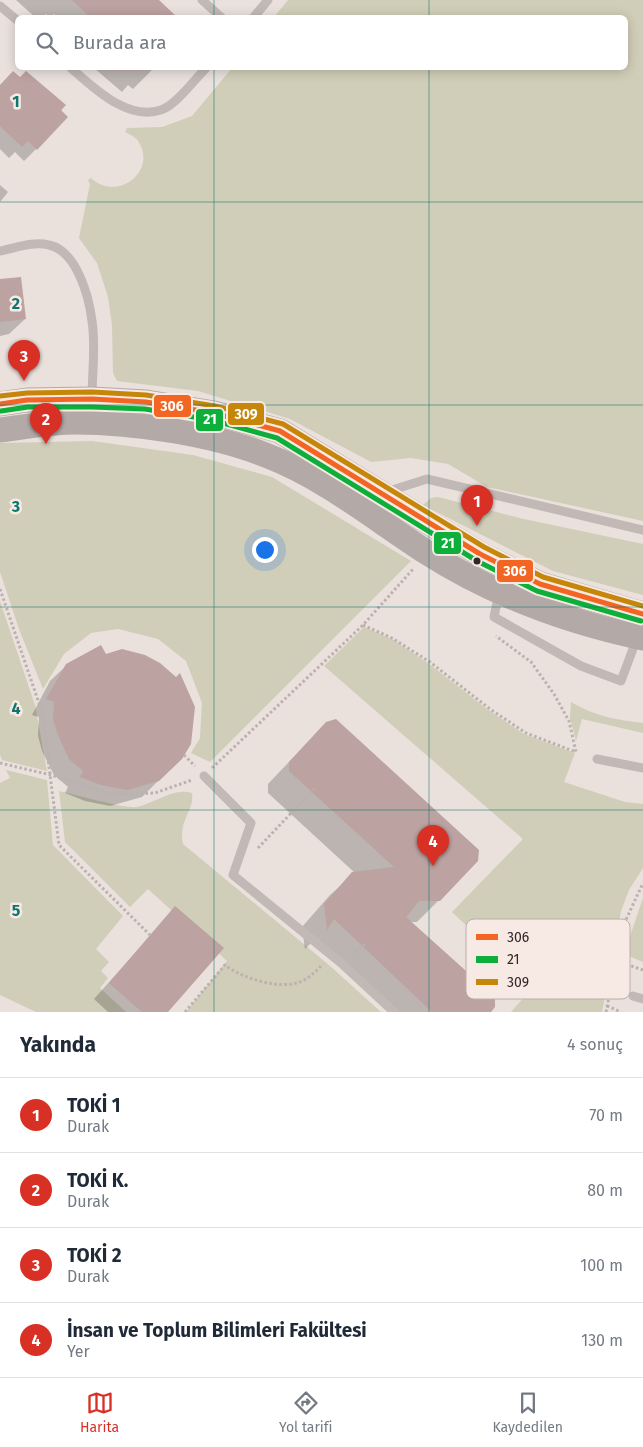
<!DOCTYPE html>
<html lang="tr">
<meta charset="utf-8">
<style>
body{margin:0;font-family:"Fira Sans",sans-serif;background:#f6f6f7;color:#1f2937}
.you{position:absolute;left:264px;top:549px;width:18px;height:18px;margin:-12px;border:4px solid #fff;border-radius:50%;background:#1a73e8;box-shadow:0 0 0 8px #1a73e833}
.badge{display:grid;place-items:center;width:32px;height:32px;border-radius:50%;background:#d93025;color:#fff;font-size:16px;font-weight:700}
.pin{position:absolute;translate:-50% -41px;filter:drop-shadow(0 1px 2px #0008)}
.pin::after{content:'';position:absolute;top:26px;width:18px;height:15px;background:inherit;clip-path:polygon(0 0,100% 0,50% 100%)}
.list{margin:0;padding:0;list-style:none}
h2{display:flex;justify-content:space-between;align-items:center;height:65px;margin:0;padding:0 20px;font-size:21px}
h2 small{font-size:16px;font-weight:400;color:#747a83}
.list li{display:grid;grid-template-columns:32px 1fr auto;gap:15px;align-items:center;box-sizing:border-box;height:75px;padding:0 20px;border-top:1px solid #e0e1e3}
.list b{display:block;font-size:19px;white-space:nowrap}
.list p{margin:0;font-size:16px;white-space:nowrap;color:#747a83}
.list em{font-size:16px;font-style:normal;color:#747a83}
.icon{flex:none;width:28px;height:28px;fill:none;stroke:currentColor;stroke-width:2;stroke-linecap:round;stroke-linejoin:round}
.map{position:relative;flex:none;width:643px;height:1012px;overflow:hidden}
.search{position:absolute;background:#fff;box-shadow:0 2px 12px #0003;left:15px;right:15px;top:15px;height:55px;display:flex;align-items:center;gap:12px;box-sizing:border-box;padding:0 18px;border-radius:8px;color:#747a83;font-size:19px}
.sheet{height:365px;background:#fff}
nav{display:flex;justify-content:space-around;align-items:center;box-sizing:border-box;height:70px;border-top:1px solid #e0e1e3;background:#fff;font-size:14px;color:#747a83}
nav a{display:grid;justify-items:center;gap:2px}
nav .on{color:#d93025}
.map>svg:first-child{display:block}
.green{fill:#d0cdb8}
.shadow{fill:#0003}
.building{fill:#bca2a0}
.lines{fill:none;stroke-linecap:round;stroke-linejoin:round}
.path{stroke:#bbb1af;stroke-width:3;stroke-dasharray:2.5 2.5;stroke-linecap:butt}
.lane{stroke:#c2b9b7;stroke-width:9}
.secondary{stroke:#b3a9a7;stroke-width:25}
.bus-1-casing{stroke:#f7e9e4;stroke-width:9}
.bus-2-casing{stroke:#f7e9e4;stroke-width:9}
.bus-3-casing{stroke:#f7e9e4;stroke-width:9}
.bus-1{stroke:#f26522;stroke-width:5}
.bus-2{stroke:#0daf3a;stroke-width:5}
.bus-3{stroke:#c6860a;stroke-width:5}
.grid{fill:none;stroke:#0f766e;stroke-width:1;stroke-opacity:0.55}
.bus-dot{fill:#322626;stroke:#f7e9e4;stroke-width:2}
.key{fill:#f7e9e4;stroke:#bcaeab;stroke-width:1}
.key-label{font-size:14px;fill:#322626}
.grid-label{font-size:16px;text-anchor:middle;font-weight:bold;fill:#0f766e;stroke:#f7e9e4;stroke-width:5;stroke-linejoin:round;paint-order:stroke}
.line-badge{stroke:#f7e9e4;stroke-width:2}
.badge-label{font-size:14px;text-anchor:middle;font-weight:bold;fill:#fff}
</style>
<div class="map">
<svg width="643" height="1012" viewBox="0 0 643 1012">
<rect width="100%" height="100%" fill="#eae1dd"/>
<g class="green">
<path d="M 288,0 L 643,0 L 643,521 L 487,487 L 448,464 L 411,458 L 371,462 L 290,419 L 198,391 L 117,381 L 113,373 L 112,325 L 108,297 L 97,263 L 79,238 L 90,184 L 88,180 L 91,178 C 118,203 158,170 138,141 C 136,137 129,134 125,132 L 127,128 L 162,127 L 192,116 L 232,68 L 626,68 L 626,18 L 274,17 Z"/>
<path d="M 92,441 L 193,455 L 272,477 L 411,561 L 210,762 L 191,753 L 200,738 L 202,703 L 186,661 L 158,639 L 118,629 L 91,633 L 64,654 L 43,689 L 19,629 L 0,572 L 0,443 Z"/>
<path d="M 438,497 L 524,519 L 643,544 L 643,595 L 553,571 L 423,505 L 431,498 Z"/>
<path d="M 0,601 L 35,705 L 47,771 L 2,760 L 0,755 Z"/>
<path d="M 364,627 L 392,639 L 428,663 L 487,709 L 524,734 L 575,753 L 564,782 L 625,802 L 643,804 L 643,868 L 629,890 L 621,911 L 602,1012 L 511,1012 L 532,988 L 452,912 L 523,839 L 324,666 Z"/>
<path d="M 571,702 C 594,716 617,720 643,723 L 643,733 L 582,719 L 576,741 L 570,718 Z"/>
<path d="M 6,770 L 47,780 L 53,845 L 123,916 L 96,949 L 109,962 L 101,971 L 108,978 L 100,988 L 126,1012 L 36,1012 L 0,995 L 0,783 L 10,778 Z"/>
<path d="M 59,791 C 73,794 125,809 136,807 C 154,804 173,787 192,793 C 195,811 178,819 183,844 L 329,965 L 381,1012 L 186,1012 L 227,961 L 148,889 L 130,907 L 65,842 Z"/>
<path d="M 643,898 L 643,962 L 624,954 Z"/>
</g>
<g class="shadow">
<path d="M 16,0 L 157,0 L 176,18 L 58,18 L 54,14 L 50,18 L 46,14 L 42,18 L 36,18 Z"/>
<path d="M 94,68 L 154,68 L 133,89 L 128,85 L 122,92 Z"/>
<path d="M 20,79 L 47,91 L 48,90 L 65,105 L 36,149 L 24,161 L 15,152 L 9,158 L 0,149 L 0,86 Z"/>
<path d="M 0,185 L 8,192 L 0,202 Z"/>
<path d="M 0,281 L 25,319 L 9,334 L 0,336 Z"/>
<path d="M 67,665 L 181,758 L 142,797 L 110,806 L 85,801 L 65,793 L 68,787 L 54,775 L 42,751 L 38,736 L 39,717 L 32,715 L 50,681 Z"/>
<path d="M 326,723 L 439,900 L 417,922 L 410,922 L 489,1012 L 388,1012 L 313,941 L 305,949 L 302,927 L 330,895 L 355,873 L 268,793 L 268,784 Z"/>
<path d="M 175,908 L 166,1012 L 108,1012 L 94,999 Z"/>
</g>
<g class="building">
<path d="M 72,0 L 159,0 L 178,18 L 91,18 Z"/>
<path d="M 13,71 L 20,77 L 26,71 L 66,105 L 61,110 L 68,117 L 37,150 L 28,141 L 22,147 L 0,126 L 0,85 Z"/>
<path d="M 21,277 L 26,319 L 0,322 L 0,279 Z"/>
<path d="M 101,645 L 106,654 L 122,649 L 145,655 L 160,663 L 176,677 L 180,673 L 195,707 L 191,744 L 182,759 L 159,781 L 127,790 L 101,785 L 80,777 L 83,771 L 69,759 L 58,735 L 53,719 L 54,702 L 46,699 L 66,664 Z"/>
<path d="M 336,719 L 479,850 L 478,861 L 440,901 L 419,901 L 406,917 L 495,997 L 495,1007 L 491,1012 L 432,1012 L 334,919 L 327,930 L 324,904 L 352,872 L 394,867 L 289,771 L 289,762 L 326,722 Z"/>
<path d="M 175,906 L 224,948 L 168,1012 L 142,1012 L 109,983 Z"/>
</g>
<g class="lines">
<g class="path">
<path d="M 0,589 L 42,712 L 59,845 L 150,935"/>
<path d="M 363,625 L 392,638 L 430,662 L 490,709 L 526,733 L 576,752 L 569,721 L 554,694 L 531,662 L 496,636"/>
<path d="M 184,755 L 195,766"/>
<path d="M 0,763 L 51,775 L 115,795 L 155,793 L 192,780"/>
<path d="M 212,768 L 363,625 L 414,568"/>
<path d="M 258,848 L 314,789"/>
<path d="M 351,955 L 366,943"/>
<path d="M 617,961 L 643,970"/>
<path d="M 607,1006 L 621,1012"/>
<path d="M 185,1012 L 225,965 C 241,978 282,991 302,981 C 311,977 317,970 323,964"/>
<path d="M 606,1012 L 623,926 L 643,883"/>
</g>
<g class="lane">
<path d="M 202,0 L 222,18"/>
<path d="M 0,6 L 18,21"/>
<path d="M 253,18 L 268,0"/>
<path d="M 71,68 C 94,88 127,121 161,110 C 176,105 195,79 206,68"/>
<path d="M 0,251 C 16,248 33,241 49,245 C 77,251 89,297 92,321 C 96,346 92,373 92,398"/>
<path d="M 386,492 L 427,479 L 643,530"/>
<path d="M 499,593 L 494,617 L 581,666 L 621,681 L 637,638"/>
<path d="M 597,759 L 643,768"/>
<path d="M 204,776 L 251,823 L 233,875 L 341,963 L 394,1012"/>
<path d="M 633,996 L 643,999"/>
</g>
<g class="secondary">
<path d="M 0,404 L 27,400 L 92,399 L 146,402 L 214,413 L 280,431 L 480,554 L 540,584 L 643,614"/>
<path d="M 0,430 C 25,427 50,422 75,422 C 134,422 214,434 268,456 C 325,478 375,519 426,552 C 492,594 567,622 643,638"/>
</g>
<g class="bus-1-casing">
<path id="bus-1" d="M 0,404 L 27,400 L 92,399 L 146,402 L 214,413 L 280,431 L 480,554 L 540,584 L 643,614"/>
</g>
<g class="bus-2-casing">
<path id="bus-2" d="M 1,411 L 28,407 L 92,407 L 145,409 L 212,420 L 277,438 L 477,561 L 537,591 L 641,621"/>
</g>
<g class="bus-3-casing">
<path id="bus-3" d="M 0,396 L 27,393 L 92,392 L 146,395 L 215,406 L 283,424 L 484,547 L 543,577 L 643,606"/>
</g>
<use href="#bus-1" class="bus-1"/>
<use href="#bus-2" class="bus-2"/>
<use href="#bus-3" class="bus-3"/>
</g>
<path class="grid" d="M 214,0 L 214,18M 429,0 L 429,18M 214,68 L 214,1012M 429,68 L 429,1012M 0,202 L 643,202M 0,405 L 643,405M 0,607 L 643,607M 0,810 L 643,810"/>
<circle class="bus-dot" cx="477" cy="561" r="4.5"/>
<rect x="466" y="919" width="164" height="80" rx="8" class="key"/>
<rect x="476" y="934" width="22" height="6" fill="#f26522"/>
<rect x="476" y="956" width="22" height="7" fill="#0daf3a"/>
<rect x="476" y="979" width="22" height="6" fill="#c6860a"/>
<g class="key-label">
<text x="507" y="942">306</text>
<text x="507" y="964">21</text>
<text x="507" y="987">309</text>
</g>
<g class="grid-label">
<text x="16" y="107">1</text>
<text x="16" y="309">2</text>
<text x="16" y="512">3</text>
<text x="16" y="714">4</text>
<text x="16" y="916">5</text>
</g>
<g class="line-badge">
<rect x="153" y="394" width="39" height="24" rx="5" fill="#f26522"/>
<rect x="227" y="402" width="38" height="24" rx="5" fill="#c6860a"/>
<rect x="195" y="408" width="29" height="24" rx="5" fill="#0daf3a"/>
<rect x="433" y="531" width="29" height="24" rx="5" fill="#0daf3a"/>
<rect x="496" y="559" width="38" height="24" rx="5" fill="#f26522"/>
</g>
<g class="badge-label">
<text x="172" y="411">306</text>
<text x="246" y="419">309</text>
<text x="210" y="424">21</text>
<text x="448" y="548">21</text>
<text x="515" y="576">306</text>
</g>
</svg>
<div class="you"></div>
<div class="pin badge" style="left:477px;top:526px">1</div>
<div class="pin badge" style="left:46px;top:444px">2</div>
<div class="pin badge" style="left:24px;top:381px">3</div>
<div class="pin badge" style="left:433px;top:866px">4</div>
<div class="search"><svg class="icon" aria-label="search" viewBox="0 0 24 24"><circle cx="10" cy="10" r="6"/><path d="M15 15l6 6"/></svg>Burada ara</div>
</div>
<section class="sheet">
<h2>Yakında<small>4 sonuç</small></h2>
<ul class="list">
<li><span class="badge">1</span><div><b>TOKİ 1</b><p>Durak</p></div><em>70 m</em></li>
<li><span class="badge">2</span><div><b>TOKİ K.</b><p>Durak</p></div><em>80 m</em></li>
<li><span class="badge">3</span><div><b>TOKİ 2</b><p>Durak</p></div><em>100 m</em></li>
<li><span class="badge">4</span><div><b>İnsan ve Toplum Bilimleri Fakültesi</b><p>Yer</p></div><em>130 m</em></li>
</ul>
</section>
<nav>
<a class="on"><svg class="icon" aria-label="map" viewBox="0 0 24 24"><path d="M3 6l6-2 6 2 6-2v14l-6 2-6-2-6 2zM9 4v14M15 6v14"/></svg>Harita</a>
<a><svg class="icon" aria-label="directions" viewBox="0 0 24 24"><path d="M12 3l9 9-9 9-9-9zM9 14v-3h6M13 9l2 2-2 2"/></svg>Yol tarifi</a>
<a><svg class="icon" aria-label="saved" viewBox="0 0 24 24"><path d="M7 4h10v16l-5-4-5 4z"/></svg>Kaydedilen</a>
</nav>
